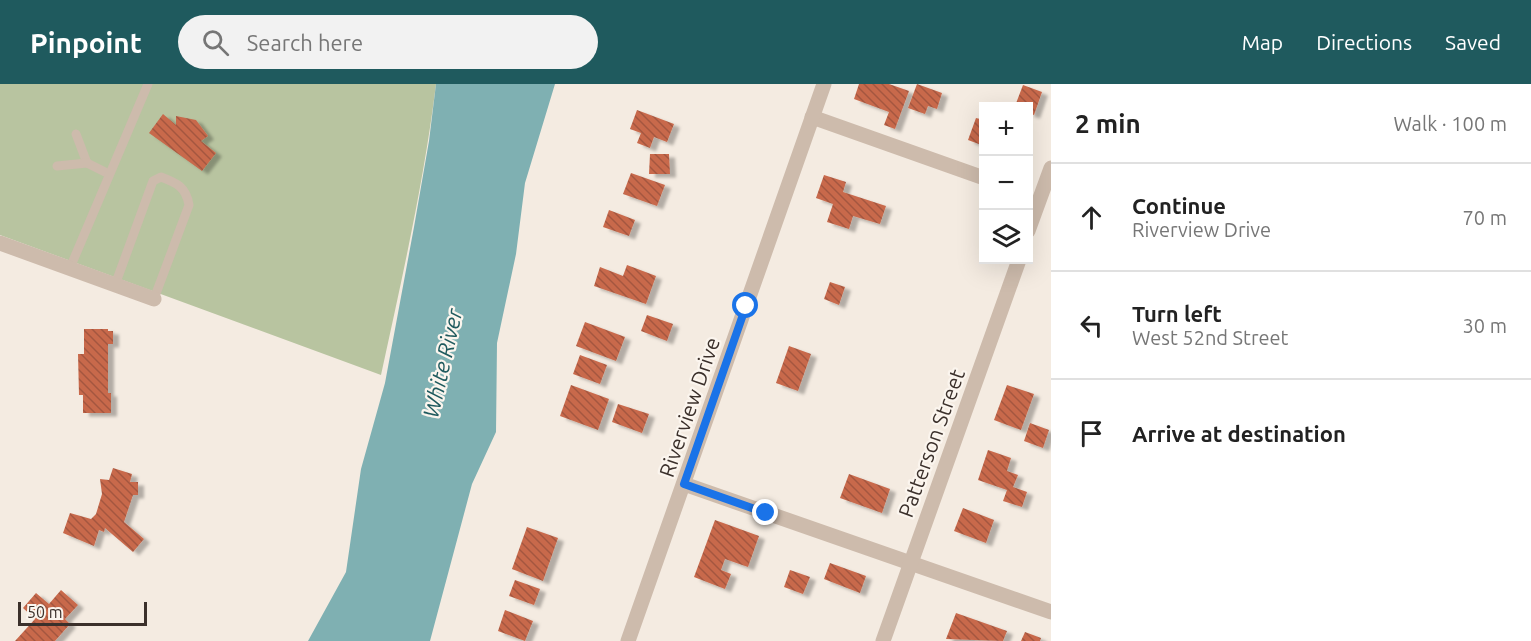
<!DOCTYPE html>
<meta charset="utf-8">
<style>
body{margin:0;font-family:Ubuntu,sans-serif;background:#f2f2f2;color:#222}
.controls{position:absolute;right:18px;top:18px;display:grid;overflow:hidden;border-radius:0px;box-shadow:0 6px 24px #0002}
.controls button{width:54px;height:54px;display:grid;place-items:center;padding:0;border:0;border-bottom:2px solid #e0e0e0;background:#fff;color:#222;font:30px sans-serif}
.scale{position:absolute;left:18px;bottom:15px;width:129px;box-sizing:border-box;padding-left:6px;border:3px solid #3b302b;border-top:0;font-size:16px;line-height:21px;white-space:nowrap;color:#3b302b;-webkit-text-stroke:4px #fbf5ee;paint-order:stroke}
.stop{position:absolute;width:18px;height:18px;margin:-14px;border:4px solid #1a73e8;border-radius:50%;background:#fff}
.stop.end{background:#1a73e8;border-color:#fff;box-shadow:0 2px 6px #0008}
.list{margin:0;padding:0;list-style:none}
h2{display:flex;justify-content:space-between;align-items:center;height:78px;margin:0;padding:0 24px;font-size:26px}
h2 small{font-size:20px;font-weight:400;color:#767676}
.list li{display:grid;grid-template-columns:39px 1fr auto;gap:18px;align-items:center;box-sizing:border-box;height:108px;padding:0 24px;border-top:2px solid #e0e0e0}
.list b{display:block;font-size:22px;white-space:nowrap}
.list p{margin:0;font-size:20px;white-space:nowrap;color:#767676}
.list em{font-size:20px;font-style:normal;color:#767676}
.icon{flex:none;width:33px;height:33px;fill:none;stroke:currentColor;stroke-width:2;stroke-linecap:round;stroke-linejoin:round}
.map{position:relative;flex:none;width:1051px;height:557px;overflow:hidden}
header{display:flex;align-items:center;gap:36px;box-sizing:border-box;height:84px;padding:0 30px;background:#1f5a5e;color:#fff}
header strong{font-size:28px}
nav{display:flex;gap:33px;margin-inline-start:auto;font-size:21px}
.search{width:420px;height:54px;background:#f2f2f2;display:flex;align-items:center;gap:15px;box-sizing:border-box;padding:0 21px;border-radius:33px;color:#767676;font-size:22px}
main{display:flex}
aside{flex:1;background:#fff}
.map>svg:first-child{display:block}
.green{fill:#b8c4a0}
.water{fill:#7fb0b2}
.building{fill:url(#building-back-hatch);filter:url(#shadow)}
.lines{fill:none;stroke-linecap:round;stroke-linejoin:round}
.lane{stroke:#cdbbac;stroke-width:9}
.street{stroke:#cdbbac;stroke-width:15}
.route{stroke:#1a73e8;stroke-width:8}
.labels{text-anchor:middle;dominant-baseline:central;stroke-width:4.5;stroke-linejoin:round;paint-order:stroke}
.street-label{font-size:21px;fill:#3b302b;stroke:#fbf5ee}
.water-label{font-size:22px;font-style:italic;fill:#1f5a5e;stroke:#fbf5ee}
</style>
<header>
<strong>Pinpoint</strong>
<div class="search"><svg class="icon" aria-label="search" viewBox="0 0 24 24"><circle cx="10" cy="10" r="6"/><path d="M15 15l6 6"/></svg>Search here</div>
<nav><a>Map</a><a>Directions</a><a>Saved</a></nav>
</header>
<main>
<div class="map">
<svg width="1051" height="557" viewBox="0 0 1051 557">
<defs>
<pattern id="building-back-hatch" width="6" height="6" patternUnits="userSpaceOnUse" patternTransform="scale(1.5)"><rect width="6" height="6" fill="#c8694b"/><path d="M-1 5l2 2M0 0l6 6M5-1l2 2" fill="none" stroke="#a4573f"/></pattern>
<filter id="shadow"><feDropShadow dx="6" dy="3.5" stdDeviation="1.5" flood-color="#0004"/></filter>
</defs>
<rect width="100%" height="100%" fill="#f4ebe1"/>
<path class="green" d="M 0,0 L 436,0 C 424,98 402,194 381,291 L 0,151 Z"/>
<path class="water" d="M 436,0 L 555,0 L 525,99 L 516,170 L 497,259 L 496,348 L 472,400 L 430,557 L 308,557 L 346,488 L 361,385 L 385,299 L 414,143 L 429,57 Z"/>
<g class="building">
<path d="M 859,0 L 889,0 L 909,7 L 895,45 L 884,41 L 889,28 L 854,15 Z"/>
<path d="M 917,0 L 942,9 L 937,25 L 928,22 L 925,30 L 908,24 Z"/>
<path d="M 1023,1 L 1042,8 L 1034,31 L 1028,29 L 1028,22 L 1015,22 Z"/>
<path d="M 637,26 L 674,40 L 667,58 L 654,53 L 650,64 L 637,59 L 641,49 L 630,45 Z"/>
<path d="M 163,30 L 176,41 L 176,32 L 196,36 L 208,52 L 201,57 L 216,69 L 202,87 L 149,49 Z"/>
<path d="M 976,34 L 984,36 L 984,62 L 968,56 Z"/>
<path d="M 650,70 L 669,70 L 670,90 L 649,90 Z"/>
<path d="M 631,89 L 665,101 L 657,122 L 623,110 Z"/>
<path d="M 824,91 L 846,98 L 843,108 L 886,122 L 880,140 L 853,132 L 849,145 L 827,138 L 833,120 L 816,114 Z"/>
<path d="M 609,126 L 635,136 L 629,152 L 603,143 Z"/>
<path d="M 627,181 L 656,192 L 646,220 L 594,202 L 600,183 L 623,192 Z"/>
<path d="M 830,198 L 845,203 L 839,221 L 824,215 Z"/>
<path d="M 647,231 L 673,240 L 667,257 L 641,247 Z"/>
<path d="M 585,238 L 625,253 L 616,277 L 576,262 Z"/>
<path d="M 84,245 L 108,245 L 108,247 L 113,247 L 113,260 L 108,260 L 108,309 L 111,309 L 111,329 L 83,329 L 83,311 L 79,311 L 78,270 L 84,270 Z"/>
<path d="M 789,262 L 811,270 L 798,307 L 776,299 Z"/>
<path d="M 580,271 L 607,281 L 600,300 L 573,290 Z"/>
<path d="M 571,301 L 609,315 L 598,346 L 560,332 Z"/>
<path d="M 1007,301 L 1034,310 L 1021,346 L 994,336 Z"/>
<path d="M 618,320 L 649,330 L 642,349 L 612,338 Z"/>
<path d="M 1030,339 L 1049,346 L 1043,364 L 1024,357 Z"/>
<path d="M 988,366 L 1011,374 L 1007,387 L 1018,391 L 1013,403 L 1027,408 L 1022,423 L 1003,417 L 1007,406 L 978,396 Z"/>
<path d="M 113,384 L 132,390 L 130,398 L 138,398 L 138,411 L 133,411 L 124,438 L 144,455 L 133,468 L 105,444 L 104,448 L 99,446 L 94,462 L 63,449 L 70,429 L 91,435 L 96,430 L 102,410 L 100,395 L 109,396 Z"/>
<path d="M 849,390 L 890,405 L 882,429 L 840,414 Z"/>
<path d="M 963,424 L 994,436 L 986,459 L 954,447 Z"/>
<path d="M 715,436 L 759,452 L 748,483 L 725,475 L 721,486 L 731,490 L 725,505 L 694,493 Z"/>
<path d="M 527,443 L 558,454 L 543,497 L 512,485 Z"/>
<path d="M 830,479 L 866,492 L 860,509 L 824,495 Z"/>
<path d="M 790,486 L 810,493 L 803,510 L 784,503 Z"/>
<path d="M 515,496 L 540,505 L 534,521 L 509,512 Z"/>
<path d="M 61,506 L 78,521 L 65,535 L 70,540 L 55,557 L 15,557 L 35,535 L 23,524 L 36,509 L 49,520 Z"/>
<path d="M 505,526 L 533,537 L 525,557 L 498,547 Z"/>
<path d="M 956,529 L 1007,547 L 1003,557 L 946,555 Z"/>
<path d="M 1025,548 L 1041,554 L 1040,557 L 1021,557 Z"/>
</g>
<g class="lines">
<g class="lane">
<path d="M 76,50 L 87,79"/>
<path d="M 57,82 L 87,79 L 109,90"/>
<path d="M 70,184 L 148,0"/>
<path d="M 115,201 L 153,97 L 161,93 C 177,99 186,103 189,121 L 154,215"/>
</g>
<g class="street">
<path d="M 812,33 L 984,94"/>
<path d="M 1028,147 L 1051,84"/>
<path d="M 0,159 L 154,215"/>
<path d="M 684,400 L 1051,528"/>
<path d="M 628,557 L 824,0"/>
<path d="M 883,557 L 1019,176"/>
</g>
</g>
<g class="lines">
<path class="route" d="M 746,222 L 684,400 L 766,429"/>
</g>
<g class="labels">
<g class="street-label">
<text transform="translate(689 323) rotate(-71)">Riverview Drive</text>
<text transform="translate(931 359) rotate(-70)">Patterson Street</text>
</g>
<g class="water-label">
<text transform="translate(442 279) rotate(-77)">White River</text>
</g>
</g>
</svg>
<div class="controls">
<button>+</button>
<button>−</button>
<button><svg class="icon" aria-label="layers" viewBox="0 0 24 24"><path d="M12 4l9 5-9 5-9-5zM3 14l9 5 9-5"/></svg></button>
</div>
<div class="scale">50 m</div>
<div class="stop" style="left:746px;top:222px"></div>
<div class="stop end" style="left:766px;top:429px"></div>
</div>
<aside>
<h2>2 min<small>Walk · 100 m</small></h2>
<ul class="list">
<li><svg class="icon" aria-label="ahead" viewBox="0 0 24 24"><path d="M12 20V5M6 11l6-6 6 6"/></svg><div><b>Continue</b><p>Riverview Drive</p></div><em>70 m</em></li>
<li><svg class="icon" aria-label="left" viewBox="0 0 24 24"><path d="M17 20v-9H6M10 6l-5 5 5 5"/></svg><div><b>Turn left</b><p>West 52nd Street</p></div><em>30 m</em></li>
<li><svg class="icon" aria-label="arrive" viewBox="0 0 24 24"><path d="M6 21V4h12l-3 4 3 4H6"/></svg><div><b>Arrive at destination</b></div></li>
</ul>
</aside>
</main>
